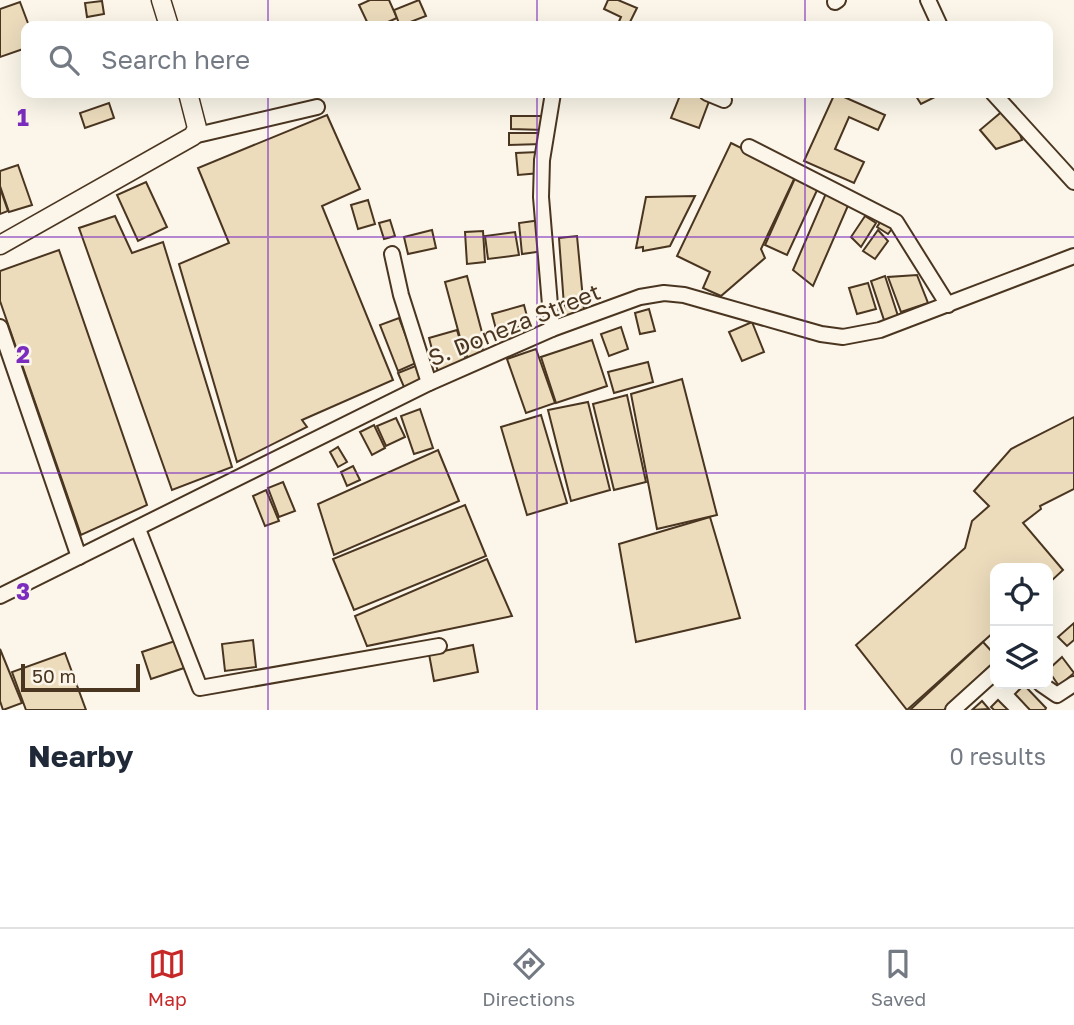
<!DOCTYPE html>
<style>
body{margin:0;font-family:"Golos Text",sans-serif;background:#f6f6f7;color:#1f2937}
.controls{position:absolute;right:21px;bottom:21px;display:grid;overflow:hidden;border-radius:14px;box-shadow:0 7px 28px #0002}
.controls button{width:63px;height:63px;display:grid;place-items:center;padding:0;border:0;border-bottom:2px solid #e0e1e3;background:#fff;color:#1f2937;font:35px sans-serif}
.scale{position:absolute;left:21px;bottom:18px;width:119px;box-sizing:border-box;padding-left:7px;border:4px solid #4a3520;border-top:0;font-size:19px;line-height:24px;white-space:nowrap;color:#4a3520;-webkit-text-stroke:5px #fbf6e9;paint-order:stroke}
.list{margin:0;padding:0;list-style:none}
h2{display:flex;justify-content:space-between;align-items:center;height:91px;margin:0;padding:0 28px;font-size:30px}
h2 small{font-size:23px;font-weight:400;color:#747a83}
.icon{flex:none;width:38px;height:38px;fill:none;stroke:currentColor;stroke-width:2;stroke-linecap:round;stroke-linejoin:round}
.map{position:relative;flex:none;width:1074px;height:710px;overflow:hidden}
.search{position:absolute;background:#fff;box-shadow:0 7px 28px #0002;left:21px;right:21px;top:21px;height:77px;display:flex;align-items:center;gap:18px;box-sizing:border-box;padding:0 24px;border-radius:14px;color:#747a83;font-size:26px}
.sheet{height:217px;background:#fff}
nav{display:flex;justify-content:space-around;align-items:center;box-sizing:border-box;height:98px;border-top:2px solid #e0e1e3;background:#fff;font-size:19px;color:#747a83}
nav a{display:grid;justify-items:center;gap:4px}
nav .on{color:#c62828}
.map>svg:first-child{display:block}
.building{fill:#ecdcbc;stroke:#4a3520;stroke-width:2}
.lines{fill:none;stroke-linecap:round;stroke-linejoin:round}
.minor-casing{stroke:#4a3520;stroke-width:18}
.tertiary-casing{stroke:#4a3520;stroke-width:21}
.minor{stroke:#fbf6e9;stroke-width:14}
.tertiary{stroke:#fbf6e9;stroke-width:18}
.grid{fill:none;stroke:#7b2cbf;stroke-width:2;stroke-opacity:0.55}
.labels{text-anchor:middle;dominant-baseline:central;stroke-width:5;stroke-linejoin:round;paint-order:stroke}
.street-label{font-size:23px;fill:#4a3520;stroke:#fbf6e9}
.grid-label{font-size:23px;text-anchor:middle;font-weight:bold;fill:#7b2cbf;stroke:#fbf6e9;stroke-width:5;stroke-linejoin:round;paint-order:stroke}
</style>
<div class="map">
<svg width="1074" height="710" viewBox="0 0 1074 710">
<rect width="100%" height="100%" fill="#fbf6e9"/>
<g class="building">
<path d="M 370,0 L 389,0 L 397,18 L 379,26 L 369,26 L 359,5 Z"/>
<path d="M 419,0 L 426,16 L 400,26 L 394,10 Z"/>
<path d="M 608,0 L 618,0 L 637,8 L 628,26 L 617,26 L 621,17 L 604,9 Z"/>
<path d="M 102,1 L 104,14 L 87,17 L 85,3 Z"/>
<path d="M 20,2 L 29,26 L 26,26 L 26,48 L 0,57 L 0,9 Z"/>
<path d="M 681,93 L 711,96 L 699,128 L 671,118 Z"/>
<path d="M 835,93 L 885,115 L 878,130 L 849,117 L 835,149 L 864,162 L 854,183 L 804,161 Z"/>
<path d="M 914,93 L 937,93 L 939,95 L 921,104 Z"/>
<path d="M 109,103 L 114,118 L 85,128 L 80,113 Z"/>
<path d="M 1005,109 L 1016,123 L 1022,140 L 996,149 L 980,130 Z"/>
<path d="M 327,115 L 360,189 L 322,206 L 393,380 L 302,420 L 307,427 L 237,462 L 179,264 L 229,243 L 198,168 Z"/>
<path d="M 511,116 L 546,116 L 544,130 L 511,129 Z"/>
<path d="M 509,133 L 542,133 L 542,144 L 509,145 Z"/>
<path d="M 731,143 L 796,175 L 761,249 L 765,258 L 721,296 L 703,288 L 710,272 L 677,256 Z"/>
<path d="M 538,152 L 540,173 L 518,175 L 516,153 Z"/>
<path d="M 18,165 L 32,205 L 9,212 L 0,186 L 0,171 Z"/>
<path d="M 796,176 L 819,186 L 787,255 L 765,245 Z"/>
<path d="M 146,182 L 167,227 L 138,241 L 117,195 Z"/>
<path d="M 0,188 L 8,211 L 0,214 Z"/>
<path d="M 827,191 L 850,201 L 813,286 L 793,270 Z"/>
<path d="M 695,196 L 670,246 L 643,251 L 643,247 L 636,248 L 646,197 Z"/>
<path d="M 368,200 L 375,224 L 358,229 L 351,205 Z"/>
<path d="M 115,216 L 132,253 L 163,242 L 232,467 L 172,490 L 79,228 Z"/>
<path d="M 865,216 L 876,223 L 861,247 L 851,237 Z"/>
<path d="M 883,218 L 894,226 L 888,234 L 877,227 Z"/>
<path d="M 390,220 L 395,236 L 384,239 L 379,223 Z"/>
<path d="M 541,220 L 544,251 L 522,254 L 519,223 Z"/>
<path d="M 432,230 L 436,248 L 408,254 L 404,237 Z"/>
<path d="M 878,230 L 888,241 L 875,259 L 863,251 Z"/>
<path d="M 483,231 L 485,262 L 467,264 L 465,232 Z"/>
<path d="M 515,232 L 519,255 L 488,259 L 485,236 Z"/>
<path d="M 577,236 L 584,310 L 565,319 L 559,238 Z"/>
<path d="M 59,250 L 147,505 L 81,535 L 0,301 L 0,271 Z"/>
<path d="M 917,275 L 928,303 L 901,312 L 888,277 Z"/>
<path d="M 467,276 L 484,340 L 462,345 L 445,282 Z"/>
<path d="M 885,276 L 899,319 L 885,323 L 871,281 Z"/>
<path d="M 868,283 L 876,309 L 857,314 L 849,288 Z"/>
<path d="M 524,305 L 529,324 L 497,333 L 492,314 Z"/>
<path d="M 649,309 L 655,331 L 640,334 L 635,313 Z"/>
<path d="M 399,318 L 416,363 L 398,371 L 380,325 Z"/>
<path d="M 752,322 L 764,352 L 742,361 L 729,332 Z"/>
<path d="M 529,325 L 533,337 L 511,346 L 506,332 Z"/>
<path d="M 621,327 L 628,349 L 609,356 L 601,334 Z"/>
<path d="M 457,330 L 467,364 L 438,372 L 429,338 Z"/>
<path d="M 592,340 L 607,386 L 556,403 L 541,357 Z"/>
<path d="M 481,342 L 484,356 L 469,363 L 464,346 Z"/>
<path d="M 536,349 L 555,403 L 526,413 L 507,359 Z"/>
<path d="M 648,362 L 653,382 L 614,393 L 608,372 Z"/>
<path d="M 418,365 L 424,379 L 404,387 L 398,373 Z"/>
<path d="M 682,379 L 717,515 L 657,529 L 631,394 Z"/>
<path d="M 627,395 L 646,482 L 614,490 L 593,404 Z"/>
<path d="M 588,402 L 610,490 L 571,501 L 548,410 Z"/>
<path d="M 420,409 L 433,448 L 414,454 L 401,416 Z"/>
<path d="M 541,415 L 567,503 L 527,515 L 501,427 Z"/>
<path d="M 1074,417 L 1074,489 L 1040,506 L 1041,509 L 1023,523 L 1063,570 L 1048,584 L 1048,568 L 995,568 L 995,631 L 907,710 L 856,645 L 965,548 L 972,521 L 989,506 L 974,491 L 1011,449 Z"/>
<path d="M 396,418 L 405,437 L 386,446 L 377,426 Z"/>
<path d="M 374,425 L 385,448 L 372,455 L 360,432 Z"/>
<path d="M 338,447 L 347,462 L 338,467 L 330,452 Z"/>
<path d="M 438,450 L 459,501 L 334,555 L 318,504 Z"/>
<path d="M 353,466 L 360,480 L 347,486 L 341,472 Z"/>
<path d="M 283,482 L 295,511 L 279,517 L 268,488 Z"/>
<path d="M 266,490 L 279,521 L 265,526 L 253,496 Z"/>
<path d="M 465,505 L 486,556 L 354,610 L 333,559 Z"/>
<path d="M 710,517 L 740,618 L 636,642 L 619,544 Z"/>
<path d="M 487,559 L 512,616 L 367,646 L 355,616 Z"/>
<path d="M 1074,623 L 1074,640 L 1067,646 L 1058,637 Z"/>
<path d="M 253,640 L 256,667 L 225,671 L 222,644 Z"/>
<path d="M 175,641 L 184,668 L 151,679 L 142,652 Z"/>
<path d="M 983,642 L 995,655 L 995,661 L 944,710 L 910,710 Z"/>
<path d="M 473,645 L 478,672 L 434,681 L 429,654 Z"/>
<path d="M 0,649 L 22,703 L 3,710 L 0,701 Z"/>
<path d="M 65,653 L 86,710 L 26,710 L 12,672 Z"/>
<path d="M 1062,657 L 1074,673 L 1059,686 L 1048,670 Z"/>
<path d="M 1024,685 L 1046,708 L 1045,710 L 1030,710 L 1015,694 Z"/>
<path d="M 998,700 L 1008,710 L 994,710 L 991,707 Z"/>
<path d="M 982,701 L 989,709 L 972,710 Z"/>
</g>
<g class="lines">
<g class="minor-casing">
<g id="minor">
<path d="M 928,0 L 940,26"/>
<path d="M 835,2 L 838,0"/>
<path d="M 707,93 L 724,100"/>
<path d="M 993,93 L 1074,182"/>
<path d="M 193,136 L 317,107"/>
<path d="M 749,147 L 896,222 L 948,305"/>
<path d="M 392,254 L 401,295 L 429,383"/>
<path d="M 0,327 L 79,557"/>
<path d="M 552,329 L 541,197 L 542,160 L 553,93"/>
<path d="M 138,529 L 200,688 L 439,646"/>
<path d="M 0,596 L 429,383 L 552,329 L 640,297 L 664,293 L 684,295 L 821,334 L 843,337 L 880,330 L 1074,256"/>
<path d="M 1041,684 L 1057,695 L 1074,684"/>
<path d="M 953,710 L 995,672"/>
</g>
</g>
<g class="tertiary-casing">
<g id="tertiary">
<path d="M 161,0 L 169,26"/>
<path d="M 0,245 L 193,136 L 197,128 L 188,93"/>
</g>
</g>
<use href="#minor" class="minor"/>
<use href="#tertiary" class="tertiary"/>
</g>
<path class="grid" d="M 268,0 L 268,26M 537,0 L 537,26M 805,0 L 805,26M 268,93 L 268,710M 537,93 L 537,710M 805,93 L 805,710M 0,237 L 1074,237M 0,473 L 1074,473"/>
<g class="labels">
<g class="street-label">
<text transform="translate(514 324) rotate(-22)">S. Doneza Street</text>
</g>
</g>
<g class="grid-label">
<text x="23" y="126">1</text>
<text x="23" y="363">2</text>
<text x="23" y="600">3</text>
</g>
</svg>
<div class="controls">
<button><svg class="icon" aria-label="locate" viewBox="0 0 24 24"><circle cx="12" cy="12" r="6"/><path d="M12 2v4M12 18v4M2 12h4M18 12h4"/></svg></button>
<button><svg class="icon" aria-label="layers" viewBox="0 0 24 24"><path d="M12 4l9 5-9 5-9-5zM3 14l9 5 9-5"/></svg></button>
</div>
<div class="scale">50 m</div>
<div class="search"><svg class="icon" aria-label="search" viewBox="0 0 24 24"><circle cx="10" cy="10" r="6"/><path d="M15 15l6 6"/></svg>Search here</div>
</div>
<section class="sheet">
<h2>Nearby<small>0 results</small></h2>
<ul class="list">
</ul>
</section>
<nav>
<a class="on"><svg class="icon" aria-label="map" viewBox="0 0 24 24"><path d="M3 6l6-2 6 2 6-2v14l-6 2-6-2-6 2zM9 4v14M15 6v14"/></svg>Map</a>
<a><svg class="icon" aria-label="directions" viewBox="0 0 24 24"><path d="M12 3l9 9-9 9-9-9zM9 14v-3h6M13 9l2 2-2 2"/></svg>Directions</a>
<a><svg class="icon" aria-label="saved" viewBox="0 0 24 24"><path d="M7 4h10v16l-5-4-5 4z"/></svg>Saved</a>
</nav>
